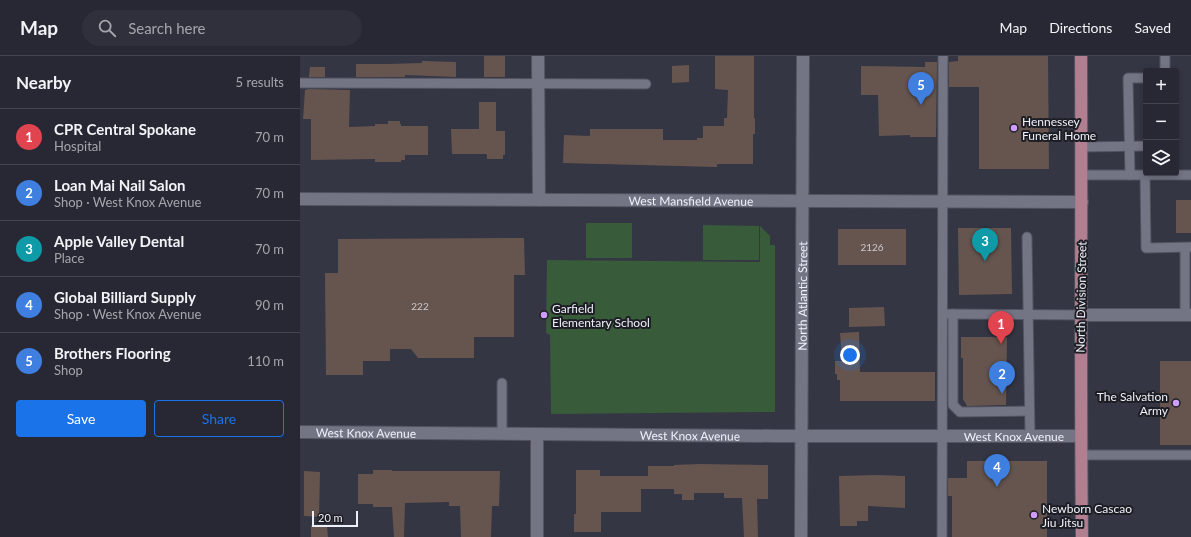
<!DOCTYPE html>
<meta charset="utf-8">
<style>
body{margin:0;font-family:Lato,sans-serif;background:#2f303b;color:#f1f3f6}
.controls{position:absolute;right:12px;top:12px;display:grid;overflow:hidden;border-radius:4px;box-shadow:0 2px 6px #0003}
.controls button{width:36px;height:36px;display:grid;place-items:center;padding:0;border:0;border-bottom:1px solid #43444e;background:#272833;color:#f1f3f6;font:20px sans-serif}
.scale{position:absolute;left:12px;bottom:10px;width:46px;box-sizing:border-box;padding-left:4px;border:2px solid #eef0f9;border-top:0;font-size:11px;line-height:14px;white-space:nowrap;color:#eef0f9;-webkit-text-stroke:3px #1d1e24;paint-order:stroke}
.you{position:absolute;left:550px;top:299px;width:14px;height:14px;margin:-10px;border:3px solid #fff;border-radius:50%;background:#1a73e8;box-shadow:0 0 0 6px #1a73e833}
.badge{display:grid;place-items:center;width:26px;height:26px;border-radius:50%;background:#1a73e8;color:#fff;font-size:13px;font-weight:700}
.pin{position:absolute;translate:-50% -33px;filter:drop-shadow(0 1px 2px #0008)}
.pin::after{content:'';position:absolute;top:21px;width:14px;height:12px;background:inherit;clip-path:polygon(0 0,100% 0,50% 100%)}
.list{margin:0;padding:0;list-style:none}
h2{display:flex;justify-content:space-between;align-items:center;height:52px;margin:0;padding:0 16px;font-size:17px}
h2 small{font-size:13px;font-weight:400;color:#a4a6ac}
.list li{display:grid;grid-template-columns:26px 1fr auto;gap:12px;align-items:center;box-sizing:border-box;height:56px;padding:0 16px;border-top:1px solid #43444e}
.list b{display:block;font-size:15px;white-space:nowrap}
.list p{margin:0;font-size:13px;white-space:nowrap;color:#a4a6ac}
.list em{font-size:13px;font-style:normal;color:#a4a6ac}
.actions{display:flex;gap:8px;padding:12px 16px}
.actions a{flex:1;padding:9px 0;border:1px solid #1a73e8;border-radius:4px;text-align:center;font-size:14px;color:#1a73e8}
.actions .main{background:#1a73e8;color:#fff}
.icon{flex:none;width:22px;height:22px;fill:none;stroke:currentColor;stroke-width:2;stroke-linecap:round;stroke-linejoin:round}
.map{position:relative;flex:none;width:891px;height:481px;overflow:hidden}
header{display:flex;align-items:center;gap:24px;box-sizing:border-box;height:56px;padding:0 20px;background:#272833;border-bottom:1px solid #43444e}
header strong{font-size:19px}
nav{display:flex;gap:22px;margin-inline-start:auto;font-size:14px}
.search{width:280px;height:36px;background:#2f303b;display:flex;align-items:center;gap:10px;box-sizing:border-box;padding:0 14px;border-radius:22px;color:#a4a6ac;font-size:15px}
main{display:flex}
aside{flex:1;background:#272833}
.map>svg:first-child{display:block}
.green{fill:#385b3a}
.building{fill:#66554f}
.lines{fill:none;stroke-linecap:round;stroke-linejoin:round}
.service-casing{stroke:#535460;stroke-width:11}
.minor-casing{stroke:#535460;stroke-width:14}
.primary-casing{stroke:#535460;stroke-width:14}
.service{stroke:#737585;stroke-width:9}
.minor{stroke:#737585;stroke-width:12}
.primary{stroke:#b17f8f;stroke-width:12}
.poi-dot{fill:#d09dff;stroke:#1d1e24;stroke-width:1.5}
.labels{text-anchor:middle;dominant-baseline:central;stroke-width:4;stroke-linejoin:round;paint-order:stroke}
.number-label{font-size:10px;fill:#ccc9ce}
.poi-label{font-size:12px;fill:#eef0f9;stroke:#1d1e24;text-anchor:start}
.street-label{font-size:12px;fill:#eef0f9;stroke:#1d1e24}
</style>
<header>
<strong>Map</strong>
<div class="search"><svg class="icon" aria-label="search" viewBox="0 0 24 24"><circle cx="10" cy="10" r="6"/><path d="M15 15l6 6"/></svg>Search here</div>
<nav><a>Map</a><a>Directions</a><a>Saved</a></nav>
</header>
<main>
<aside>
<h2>Nearby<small>5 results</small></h2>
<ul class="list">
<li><span class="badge" style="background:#e0444e">1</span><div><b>CPR Central Spokane</b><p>Hospital</p></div><em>70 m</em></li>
<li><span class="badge" style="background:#3f7fe0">2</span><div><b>Loan Mai Nail Salon</b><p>Shop · West Knox Avenue</p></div><em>70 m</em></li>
<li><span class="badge" style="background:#0f9aa8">3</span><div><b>Apple Valley Dental</b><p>Place</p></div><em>70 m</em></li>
<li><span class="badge" style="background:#3f7fe0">4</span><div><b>Global Billiard Supply</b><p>Shop · West Knox Avenue</p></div><em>90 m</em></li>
<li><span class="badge" style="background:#3f7fe0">5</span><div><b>Brothers Flooring</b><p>Shop</p></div><em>110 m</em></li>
</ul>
<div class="actions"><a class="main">Save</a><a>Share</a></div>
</aside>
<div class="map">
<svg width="891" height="481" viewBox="0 0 891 481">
<rect width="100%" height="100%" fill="#343644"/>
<g class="green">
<rect x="286" y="167" width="46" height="35"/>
<path d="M 403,169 L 459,170 L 459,204 L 403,204 Z"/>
<path d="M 460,170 L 470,180 L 470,189 L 475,189 L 475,356 L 251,358 L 250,279 L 246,277 L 247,204 L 460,206 Z"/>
</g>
<g class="building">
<rect x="184" y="0" width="21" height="21"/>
<path d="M 415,0 L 454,0 L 454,62 L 455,62 L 455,78 L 453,78 L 453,108 L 417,108 L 417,111 L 263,107 L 264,79 L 290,80 L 290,73 L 363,73 L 363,84 L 397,84 L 397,82 L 403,82 L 403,70 L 424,70 L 424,62 L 427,62 L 428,34 L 415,33 Z"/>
<path d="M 658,0 L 748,0 L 749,113 L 679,113 L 679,31 L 649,31 L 649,6 L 658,5 Z"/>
<path d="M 122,5 L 156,6 L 156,21 L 105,19 L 105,21 L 56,21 L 56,8 L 88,8 L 122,7 Z"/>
<path d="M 625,6 L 637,6 L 636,81 L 610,81 L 610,79 L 579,80 L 578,39 L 561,39 L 561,10 L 625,11 Z"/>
<path d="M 389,9 L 389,26 L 372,27 L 372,10 Z"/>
<path d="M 10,11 L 25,11 L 25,21 L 9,21 Z"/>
<path d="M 9,33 L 50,34 L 49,71 L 75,70 L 75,68 L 88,68 L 88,65 L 100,65 L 100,68 L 101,68 L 101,70 L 128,70 L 128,99 L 105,99 L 105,104 L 101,104 L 101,106 L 75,106 L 75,103 L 11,104 L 11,63 L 3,63 L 5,34 Z"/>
<path d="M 179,46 L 196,46 L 196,75 L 205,75 L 205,99 L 203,99 L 203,103 L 187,103 L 187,99 L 186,98 L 152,98 L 151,73 L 179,73 Z"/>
<rect x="876" y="144" width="15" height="33"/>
<path d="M 658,172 L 711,172 L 712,238 L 659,239 Z"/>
<rect x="538" y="173" width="68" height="36"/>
<path d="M 224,182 L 225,219 L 214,219 L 214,281 L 174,281 L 174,302 L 118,302 L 111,293 L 90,293 L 90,305 L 63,305 L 63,319 L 26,319 L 25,217 L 38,217 L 38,183 Z"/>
<path d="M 584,251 L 585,270 L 549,271 L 549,252 Z"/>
<path d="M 559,276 L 560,316 L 635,316 L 635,345 L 540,345 L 540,324 L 537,324 L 537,318 L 535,318 L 535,305 L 542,305 L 540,277 Z"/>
<path d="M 661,281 L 707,281 L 706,349 L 667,350 L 663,343 L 663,302 L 661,302 Z"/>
<rect x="860" y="305" width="31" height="84"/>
<path d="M 667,405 L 747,405 L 747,481 L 652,481 L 652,440 L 648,440 L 648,422 L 667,422 Z"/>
<path d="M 399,408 L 468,409 L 468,443 L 457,443 L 458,481 L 444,481 L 442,442 L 424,442 L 424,437 L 394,437 L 394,444 L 382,444 L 382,438 L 374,438 L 374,433 L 341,433 L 341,456 L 301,456 L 301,476 L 274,476 L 274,458 L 276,458 L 276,414 L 300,414 L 300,420 L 348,420 L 348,410 L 374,410 L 374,409 Z"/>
<path d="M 73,414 L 92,414 L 92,415 L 200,415 L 199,450 L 192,450 L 191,481 L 161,481 L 160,450 L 149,450 L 149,446 L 105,447 L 104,481 L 94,481 L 92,451 L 73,451 L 73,448 L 58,448 L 58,418 L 73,418 Z"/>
<path d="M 4,415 L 20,416 L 19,461 L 4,460 Z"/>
<path d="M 577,419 L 605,420 L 605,452 L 568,450 L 568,465 L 557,465 L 557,470 L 540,470 L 539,420 Z"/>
<path d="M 11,469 L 27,469 L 28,481 L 11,481 Z"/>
</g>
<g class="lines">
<g class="service-casing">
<g id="service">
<path d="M 864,15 L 865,11 L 865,0"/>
<path d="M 0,27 L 346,28"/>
<path d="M 782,91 L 846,90"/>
<path d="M 782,119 L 891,119"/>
<path d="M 830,119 L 828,22 L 846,22"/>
<path d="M 845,119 L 846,192 L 891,191"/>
<path d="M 727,181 L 730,380"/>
<path d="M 885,192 L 885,259"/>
<path d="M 648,258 L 781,259"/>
<path d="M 653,258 L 653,349 L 660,356 L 729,355"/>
<path d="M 202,378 L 202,327"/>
<path d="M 781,399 L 891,399"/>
<path d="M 642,481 L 643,0"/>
</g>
</g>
<g class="minor-casing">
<g id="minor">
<path d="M 238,0 L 239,144"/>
<path id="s1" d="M 0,143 L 782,146"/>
<path d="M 781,259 L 891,259"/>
<path id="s2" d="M 0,376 L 478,380 L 781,380"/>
<path d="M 237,378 L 237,481"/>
<path id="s3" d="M 501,481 L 503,0"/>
</g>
</g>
<g class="primary-casing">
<path id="primary" d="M 781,0 C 782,160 780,321 782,481"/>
</g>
<use href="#service" class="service"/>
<use href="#minor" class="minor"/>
<use href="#primary" class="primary"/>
</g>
<g class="poi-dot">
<circle cx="714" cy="72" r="4"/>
<circle cx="244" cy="259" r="4"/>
<circle cx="876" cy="347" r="4"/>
<circle cx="734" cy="459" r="4"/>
</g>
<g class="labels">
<g class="number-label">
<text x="572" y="191">2126</text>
<text x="120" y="250">222</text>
</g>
<g class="poi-label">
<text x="722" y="65">Hennessey<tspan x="722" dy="14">Funeral Home</tspan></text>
<text x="252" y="252">Garfield<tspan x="252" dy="14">Elementary School</tspan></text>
<text x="868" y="340" text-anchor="end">The Salvation<tspan x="868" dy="14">Army</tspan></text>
<text x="742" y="452">Newborn Cascao<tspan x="742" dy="14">Jiu Jitsu</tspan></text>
</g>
<g class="street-label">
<text stroke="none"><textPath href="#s1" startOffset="391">West Mansfield Avenue</textPath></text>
<text stroke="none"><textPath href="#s3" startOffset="241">North Atlantic Street</textPath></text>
<text transform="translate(781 241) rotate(-89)">North Division Street</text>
<text stroke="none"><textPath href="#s2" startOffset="66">West Knox Avenue</textPath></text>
<text stroke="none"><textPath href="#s2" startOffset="390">West Knox Avenue</textPath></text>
<text stroke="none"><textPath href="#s2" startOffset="714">West Knox Avenue</textPath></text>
</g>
</g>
</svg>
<div class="controls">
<button>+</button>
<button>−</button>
<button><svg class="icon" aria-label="layers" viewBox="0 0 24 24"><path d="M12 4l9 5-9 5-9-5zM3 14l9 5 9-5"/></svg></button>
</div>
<div class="scale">20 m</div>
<div class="you"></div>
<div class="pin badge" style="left:701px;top:288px;background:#e0444e">1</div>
<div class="pin badge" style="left:702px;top:338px;background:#3f7fe0">2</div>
<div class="pin badge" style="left:685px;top:205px;background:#0f9aa8">3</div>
<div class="pin badge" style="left:697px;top:431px;background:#3f7fe0">4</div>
<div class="pin badge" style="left:621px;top:49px;background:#3f7fe0">5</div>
</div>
</main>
